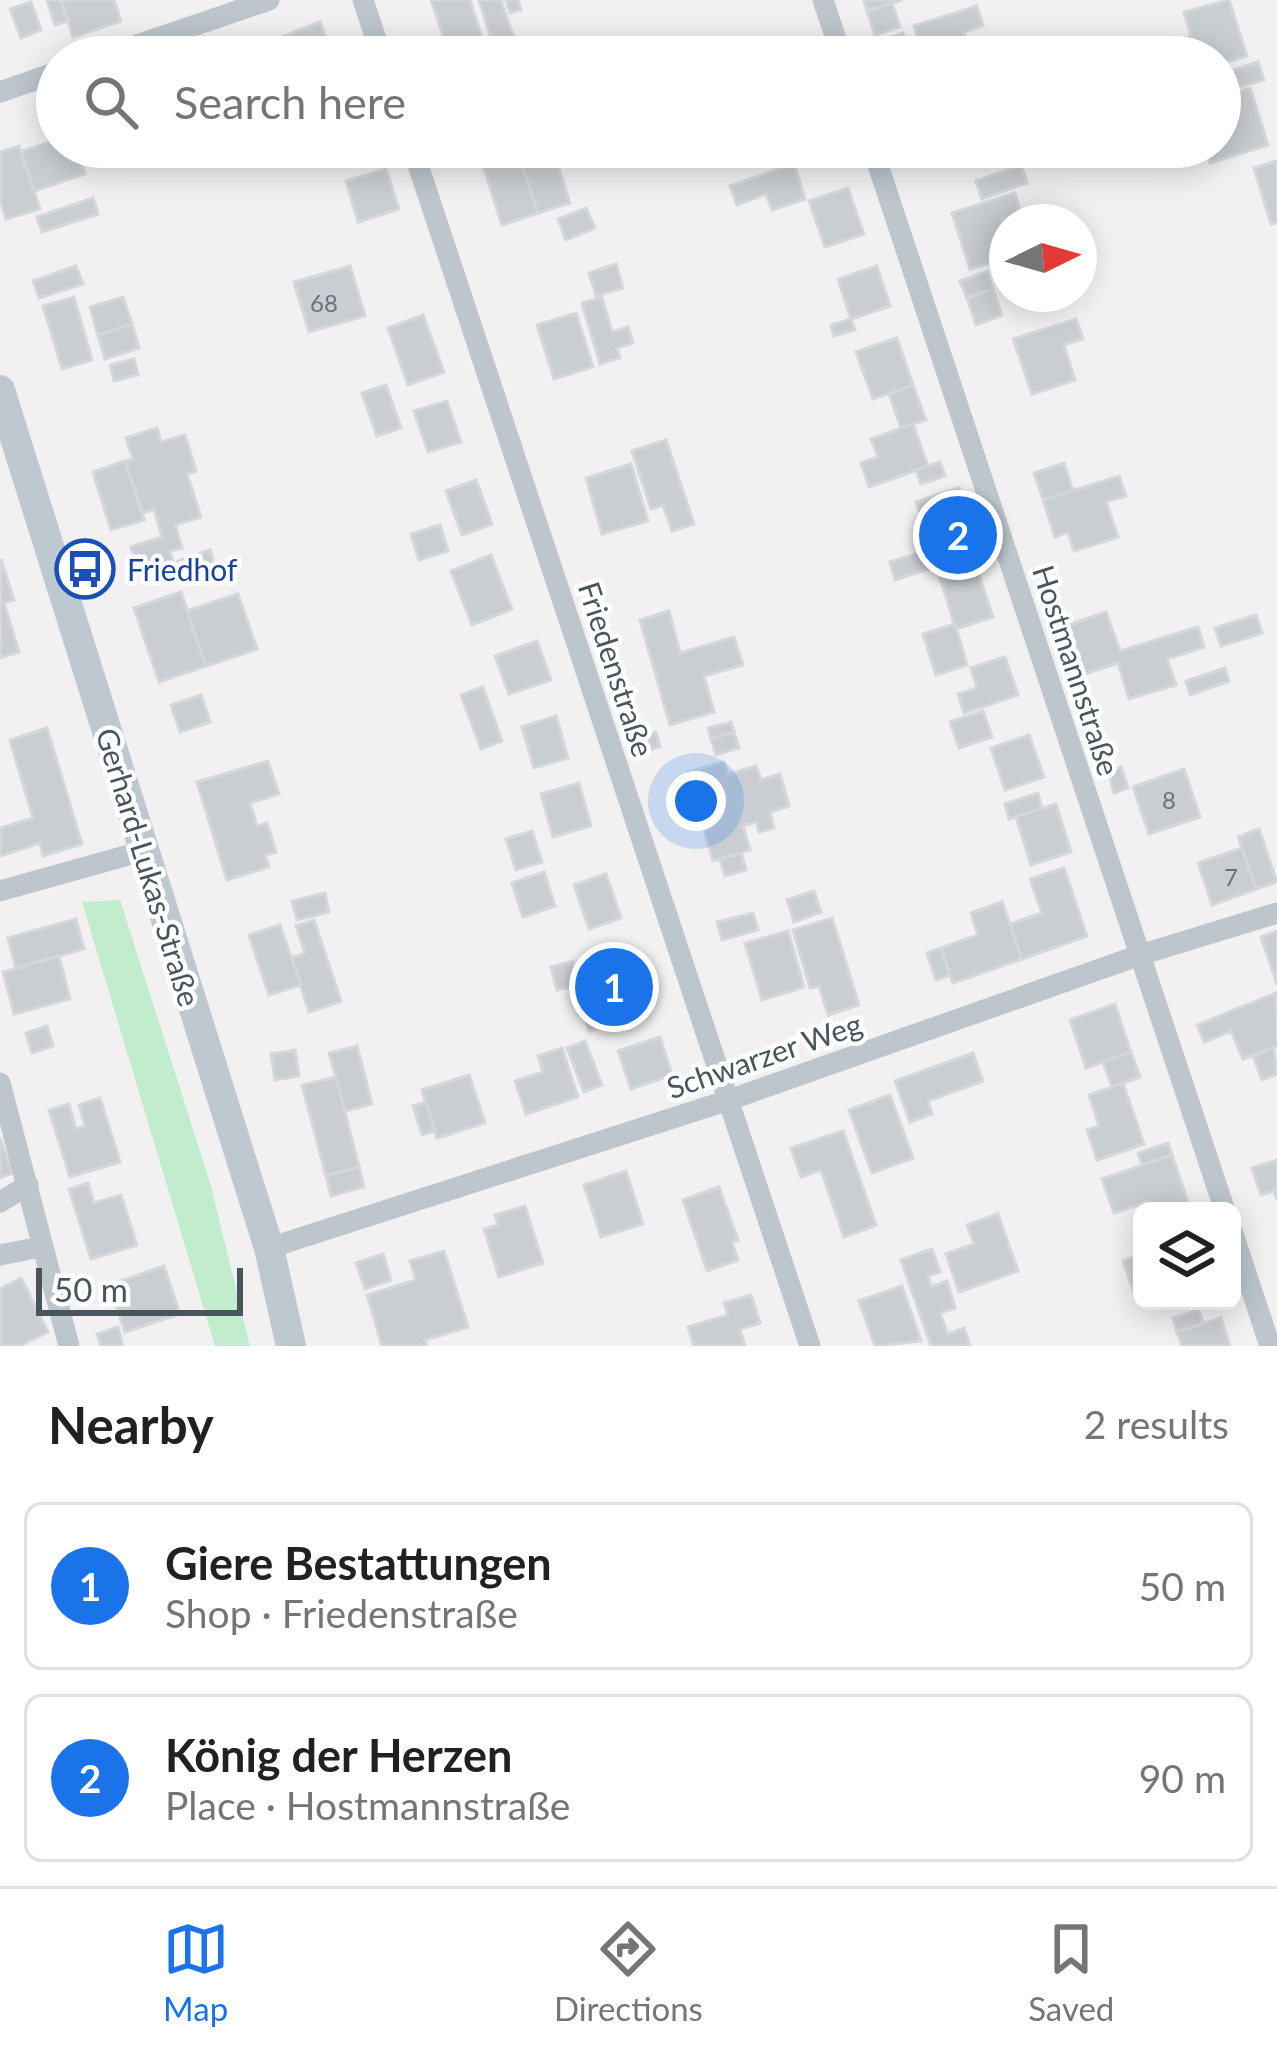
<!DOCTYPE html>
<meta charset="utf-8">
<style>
body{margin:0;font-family:Lato,sans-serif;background:#f2f2f2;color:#202124}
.controls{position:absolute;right:36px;bottom:36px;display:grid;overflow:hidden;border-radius:18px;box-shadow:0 6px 30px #0003}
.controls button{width:108px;height:108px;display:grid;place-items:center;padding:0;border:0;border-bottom:3px solid #e0e0e0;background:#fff;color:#202124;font:60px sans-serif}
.compass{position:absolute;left:989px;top:204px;width:108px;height:108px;border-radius:50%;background:#fff;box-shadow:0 6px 30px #0003;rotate:85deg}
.scale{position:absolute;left:36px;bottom:30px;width:207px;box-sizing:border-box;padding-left:12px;border:6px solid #49555c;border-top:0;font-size:33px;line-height:42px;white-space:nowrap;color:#49555c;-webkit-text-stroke:9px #fff;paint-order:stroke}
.you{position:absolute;left:696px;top:801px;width:42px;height:42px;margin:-30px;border:9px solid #fff;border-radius:50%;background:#1a73e8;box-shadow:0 0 0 18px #1a73e833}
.badge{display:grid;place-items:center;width:78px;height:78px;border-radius:50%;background:#1a73e8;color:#fff;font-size:39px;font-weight:700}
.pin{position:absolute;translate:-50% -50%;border:6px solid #fff;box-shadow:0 3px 12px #0006}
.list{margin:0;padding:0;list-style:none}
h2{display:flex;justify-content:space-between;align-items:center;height:156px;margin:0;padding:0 48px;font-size:51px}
h2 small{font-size:39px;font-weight:400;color:#757577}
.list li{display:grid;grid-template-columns:78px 1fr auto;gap:36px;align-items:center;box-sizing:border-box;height:168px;margin:0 24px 24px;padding:0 24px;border:3px solid #e0e0e0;border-radius:18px}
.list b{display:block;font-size:45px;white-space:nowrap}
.list p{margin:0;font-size:39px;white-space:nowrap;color:#757577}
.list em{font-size:39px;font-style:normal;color:#757577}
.icon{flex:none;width:66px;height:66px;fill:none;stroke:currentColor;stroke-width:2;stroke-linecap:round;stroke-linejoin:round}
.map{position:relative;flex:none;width:1277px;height:1346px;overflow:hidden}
.search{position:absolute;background:#fff;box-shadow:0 6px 30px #0003;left:36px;right:36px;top:36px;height:132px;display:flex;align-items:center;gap:30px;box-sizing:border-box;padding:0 42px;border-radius:66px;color:#757577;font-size:45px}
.sheet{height:540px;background:#fff}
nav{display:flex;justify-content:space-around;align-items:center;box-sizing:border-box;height:168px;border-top:3px solid #e0e0e0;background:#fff;font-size:33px;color:#757577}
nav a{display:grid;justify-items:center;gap:6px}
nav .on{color:#1a73e8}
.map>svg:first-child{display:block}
.green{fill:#c1edcd}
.building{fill:#caced2;stroke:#d4d7db;stroke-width:3}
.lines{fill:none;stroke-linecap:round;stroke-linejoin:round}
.street{stroke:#bcc6cc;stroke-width:21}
.secondary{stroke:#bdc8d0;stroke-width:30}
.labels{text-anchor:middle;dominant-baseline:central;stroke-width:9;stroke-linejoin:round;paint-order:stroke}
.number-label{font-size:24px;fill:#69737a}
.transit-label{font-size:30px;fill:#164399;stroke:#fff;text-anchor:start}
.street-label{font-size:30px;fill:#49555c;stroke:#fff}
</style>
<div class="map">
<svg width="1277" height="1346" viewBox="0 0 1277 1346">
<rect width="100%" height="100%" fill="#f2f0f0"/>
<path class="green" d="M 120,900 L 211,1186 L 250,1346 L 215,1346 L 82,902 Z"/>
<g class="building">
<path d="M 47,0 L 61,0 L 68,21 L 55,25 Z"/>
<path d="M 61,0 L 114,0 L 121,21 L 73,37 Z"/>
<path d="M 431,0 L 470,0 L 488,57 L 450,57 Z"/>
<path d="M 479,0 L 501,0 L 518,50 L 497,57 Z"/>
<path d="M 506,0 L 518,0 L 521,10 L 510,13 Z"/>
<path d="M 864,0 L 902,0 L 867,11 Z"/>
<path d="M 1229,0 L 1247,56 L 1220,64 L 1220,57 L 1177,57 L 1172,42 L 1191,36 L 1184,12 Z"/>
<path d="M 31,2 L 41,30 L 21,38 L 10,9 Z"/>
<path d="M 892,3 L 900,27 L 875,35 L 867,11 Z"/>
<path d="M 977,6 L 983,26 L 964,32 L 972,57 L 924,57 L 914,26 Z"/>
<path d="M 320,22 L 333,57 L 272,57 L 266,43 Z"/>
<path d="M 903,33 L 911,57 L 879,57 L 874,43 Z"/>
<path d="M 800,39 L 807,57 L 764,57 L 762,53 Z"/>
<path d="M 266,43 L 272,57 L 231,57 Z"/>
<path d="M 1258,62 L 1264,80 L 1232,89 L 1227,72 Z"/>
<path d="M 1250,88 L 1268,145 L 1210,163 L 1205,147 L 1220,147 L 1220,97 Z"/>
<path d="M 57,140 L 57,147 L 76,147 L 85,174 L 34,191 L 21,151 Z"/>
<path d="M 19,146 L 40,209 L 6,219 L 0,200 L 0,152 Z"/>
<path d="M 477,147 L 516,147 L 538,213 L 502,225 Z"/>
<path d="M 524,147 L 552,147 L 570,203 L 538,213 L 522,165 L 529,163 Z"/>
<path d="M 796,147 L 836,147 L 837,150 L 802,164 Z"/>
<path d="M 1277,161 L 1277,222 L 1271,224 L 1254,168 Z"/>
<path d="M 794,164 L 805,199 L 772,210 L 766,194 L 737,205 L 730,186 Z"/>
<path d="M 1021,165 L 1027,183 L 982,199 L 976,181 Z"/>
<path d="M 386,169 L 399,209 L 358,222 L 346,181 Z"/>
<path d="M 848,188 L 864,234 L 825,247 L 809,201 Z"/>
<path d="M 1015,193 L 1021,213 L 1002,220 L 1007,257 L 970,269 L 952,213 Z"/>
<path d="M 93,198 L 98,214 L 42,232 L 37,217 Z"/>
<path d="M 586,208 L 595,228 L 566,240 L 558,219 Z"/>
<path d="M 616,264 L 623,288 L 596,296 L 589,273 Z"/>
<path d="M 76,266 L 83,284 L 39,298 L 33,281 Z"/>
<path d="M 350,266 L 365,316 L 309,332 L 294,282 Z"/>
<path d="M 877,266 L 890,306 L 851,319 L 838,279 Z"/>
<path d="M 987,272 L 993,289 L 967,298 L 960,281 Z"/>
<path d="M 993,289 L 1002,315 L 976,325 L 967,298 Z"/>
<path d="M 74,297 L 92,360 L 62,369 L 43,306 Z"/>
<path d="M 123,297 L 132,324 L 98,335 L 90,307 Z"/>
<path d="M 602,297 L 612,332 L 628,327 L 633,343 L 617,348 L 620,358 L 600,364 L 582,303 Z"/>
<path d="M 576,313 L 593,367 L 554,379 L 537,325 Z"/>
<path d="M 423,315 L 444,372 L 408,385 L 388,328 Z"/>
<path d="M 851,319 L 855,330 L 834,336 L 831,325 Z"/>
<path d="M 1076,319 L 1083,339 L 1064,345 L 1075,380 L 1032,394 L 1013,339 Z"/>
<path d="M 132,324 L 139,348 L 105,359 L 98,335 Z"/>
<path d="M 897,338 L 913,385 L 873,399 L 856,352 Z"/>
<path d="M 134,359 L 138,375 L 114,381 L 110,365 Z"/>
<path d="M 386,385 L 401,428 L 377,436 L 362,393 Z"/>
<path d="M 913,385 L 926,420 L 901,428 L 889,394 Z"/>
<path d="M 447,401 L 461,442 L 428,452 L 414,411 Z"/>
<path d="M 913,424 L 928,466 L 869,487 L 861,463 L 878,457 L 871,439 Z"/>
<path d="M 157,428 L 161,442 L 185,435 L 196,471 L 187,474 L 201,517 L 175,525 L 182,548 L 170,551 L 173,562 L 139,573 L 131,547 L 162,537 L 154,509 L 143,513 L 125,461 L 133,459 L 126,438 Z"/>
<path d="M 666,440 L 694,524 L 672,531 L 663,505 L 651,509 L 632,451 Z"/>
<path d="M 125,461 L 144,520 L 111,530 L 93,472 Z"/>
<path d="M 940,462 L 945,476 L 921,484 L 916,470 Z"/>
<path d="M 1064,463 L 1073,491 L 1043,500 L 1034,473 Z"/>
<path d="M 631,464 L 648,521 L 602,534 L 586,478 Z"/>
<path d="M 1119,476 L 1126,496 L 1106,502 L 1118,537 L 1074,551 L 1068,532 L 1055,537 L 1043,500 Z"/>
<path d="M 476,480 L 492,524 L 462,535 L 446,491 Z"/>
<path d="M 959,488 L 973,529 L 930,544 L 916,502 Z"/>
<path d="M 440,525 L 448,551 L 419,560 L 411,534 Z"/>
<path d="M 931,549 L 937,566 L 895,580 L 890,562 Z"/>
<path d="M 210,550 L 217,573 L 185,584 L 178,561 Z"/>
<path d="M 491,555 L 512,609 L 472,625 L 451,571 Z"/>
<path d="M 972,555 L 977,569 L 941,581 L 937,566 Z"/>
<path d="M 1,559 L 14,600 L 4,603 L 19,652 L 0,658 Z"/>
<path d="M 977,569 L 993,617 L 956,629 L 941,581 Z"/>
<path d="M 181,592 L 206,666 L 159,682 L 134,608 Z"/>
<path d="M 238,594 L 257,649 L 206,666 L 187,611 Z"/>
<path d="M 669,611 L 680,653 L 734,637 L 743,665 L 704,676 L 714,712 L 670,725 L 640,620 Z"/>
<path d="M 1106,612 L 1120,651 L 1198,627 L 1204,647 L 1167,659 L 1176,685 L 1129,699 L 1118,663 L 1085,674 L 1068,625 Z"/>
<path d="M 1256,615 L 1262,633 L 1221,646 L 1215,628 Z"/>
<path d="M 955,624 L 967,665 L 936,675 L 923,634 Z"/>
<path d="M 537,641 L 551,680 L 509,694 L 495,656 Z"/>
<path d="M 1005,657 L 1018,695 L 964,713 L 958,694 L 977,688 L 971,668 Z"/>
<path d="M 1225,668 L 1229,681 L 1190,695 L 1186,681 Z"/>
<path d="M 483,687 L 502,741 L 481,749 L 461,695 Z"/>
<path d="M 201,695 L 210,722 L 180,732 L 171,705 Z"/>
<path d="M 983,711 L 992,737 L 959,748 L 950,722 Z"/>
<path d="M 556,716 L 568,758 L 534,768 L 522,727 Z"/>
<path d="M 731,722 L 734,732 L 711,739 L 708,728 Z"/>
<path d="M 47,728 L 82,844 L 43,856 L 40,843 L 0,856 L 0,828 L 33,818 L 10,740 Z"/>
<path d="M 656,732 L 660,747 L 639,753 L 635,737 Z"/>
<path d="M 734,732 L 739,748 L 716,755 L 711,739 Z"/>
<path d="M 1029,735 L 1044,777 L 1005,790 L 991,748 Z"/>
<path d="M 268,761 L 279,794 L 250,803 L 257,826 L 267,823 L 276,852 L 265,855 L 269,867 L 227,880 L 197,782 Z"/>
<path d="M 724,762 L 728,774 L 756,766 L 761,780 L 780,774 L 789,806 L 770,812 L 774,828 L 759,832 L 756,822 L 743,826 L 750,850 L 713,861 L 688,772 Z"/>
<path d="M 1121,767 L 1128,788 L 1114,793 L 1108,771 Z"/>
<path d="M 1184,769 L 1200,817 L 1149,834 L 1133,787 Z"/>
<path d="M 579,783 L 591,826 L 553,837 L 541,794 Z"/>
<path d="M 1038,793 L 1042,809 L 1009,819 L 1005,804 Z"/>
<path d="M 1056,804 L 1071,852 L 1031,865 L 1016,817 Z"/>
<path d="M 1259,829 L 1277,882 L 1256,889 L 1238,837 Z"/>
<path d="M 532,831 L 542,862 L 516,870 L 506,839 Z"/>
<path d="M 1242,848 L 1256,889 L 1212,905 L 1198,863 Z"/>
<path d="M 741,853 L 746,870 L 725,876 L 720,859 Z"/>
<path d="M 1064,868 L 1087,936 L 1022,959 L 1010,924 L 1042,913 L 1030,879 Z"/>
<path d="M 544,872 L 555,906 L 523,917 L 512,883 Z"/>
<path d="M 606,874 L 621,918 L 589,929 L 574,885 Z"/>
<path d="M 814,891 L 821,912 L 794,922 L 787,900 Z"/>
<path d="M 325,893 L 329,912 L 297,920 L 292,901 Z"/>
<path d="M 1002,902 L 1022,959 L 953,983 L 941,948 L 978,935 L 971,913 Z"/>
<path d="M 753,913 L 758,930 L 722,940 L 717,922 Z"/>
<path d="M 832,918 L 859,1005 L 828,1015 L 819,986 L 810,988 L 793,930 Z"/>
<path d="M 76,919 L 84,949 L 16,968 L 8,938 Z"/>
<path d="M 314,920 L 341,1001 L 309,1012 L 291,958 L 305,953 L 296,926 Z"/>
<path d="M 280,925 L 301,985 L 269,995 L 249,935 Z"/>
<path d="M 788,931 L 804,987 L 762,1000 L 745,943 Z"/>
<path d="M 1277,931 L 1277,984 L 1261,937 Z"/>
<path d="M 633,948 L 645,990 L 615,998 L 622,1021 L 589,1031 L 577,989 L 598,983 L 591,960 Z"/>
<path d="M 941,948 L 950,975 L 936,980 L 927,953 Z"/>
<path d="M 59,956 L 70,999 L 14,1014 L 3,972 Z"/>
<path d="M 573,961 L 579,985 L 557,990 L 551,967 Z"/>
<path d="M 1276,993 L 1277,1046 L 1243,1059 L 1231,1031 L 1204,1042 L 1197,1025 Z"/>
<path d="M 1115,1004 L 1131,1052 L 1086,1068 L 1070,1020 Z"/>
<path d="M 47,1026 L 53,1046 L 32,1053 L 26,1033 Z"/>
<path d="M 660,1037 L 672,1075 L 631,1089 L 618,1051 Z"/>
<path d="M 585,1041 L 602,1085 L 584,1092 L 567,1048 Z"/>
<path d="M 357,1046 L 372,1104 L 345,1111 L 329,1053 Z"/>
<path d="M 1274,1047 L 1277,1074 L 1262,1080 L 1253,1056 Z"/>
<path d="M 562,1048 L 578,1097 L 526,1114 L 515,1081 L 543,1072 L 538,1056 Z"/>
<path d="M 295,1050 L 299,1076 L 275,1080 L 271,1054 Z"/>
<path d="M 1131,1052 L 1140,1077 L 1112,1087 L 1103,1062 Z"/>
<path d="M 973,1053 L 983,1081 L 928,1101 L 932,1114 L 910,1122 L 895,1081 Z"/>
<path d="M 469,1075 L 485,1123 L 437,1138 L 422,1090 Z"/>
<path d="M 336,1077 L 359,1167 L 326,1176 L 302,1085 Z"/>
<path d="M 1123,1083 L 1144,1144 L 1097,1160 L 1087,1130 L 1099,1126 L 1089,1095 Z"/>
<path d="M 890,1095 L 913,1158 L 872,1173 L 849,1110 Z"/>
<path d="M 100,1098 L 120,1162 L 70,1177 L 49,1110 L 69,1104 L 76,1129 L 85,1126 L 79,1105 Z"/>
<path d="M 426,1102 L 435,1131 L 422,1135 L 413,1106 Z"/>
<path d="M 843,1131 L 876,1225 L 844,1237 L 821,1170 L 801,1177 L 791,1148 Z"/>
<path d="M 0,1138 L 13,1173 L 0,1178 Z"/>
<path d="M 1168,1143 L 1172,1155 L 1142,1165 L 1138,1153 Z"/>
<path d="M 1172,1155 L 1191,1211 L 1149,1211 L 1146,1202 L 1114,1213 L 1102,1179 Z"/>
<path d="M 1277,1160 L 1277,1200 L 1274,1191 L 1261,1195 L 1252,1168 Z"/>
<path d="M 359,1167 L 364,1187 L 331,1196 L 326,1176 Z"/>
<path d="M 626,1171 L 643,1224 L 601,1237 L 584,1185 Z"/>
<path d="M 88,1183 L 94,1203 L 121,1195 L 137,1245 L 91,1259 L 69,1189 Z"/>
<path d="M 719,1187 L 738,1240 L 732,1242 L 738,1260 L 707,1271 L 683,1200 Z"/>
<path d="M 525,1206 L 543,1263 L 499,1277 L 484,1229 L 498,1225 L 495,1215 Z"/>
<path d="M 998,1214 L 1018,1271 L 959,1292 L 946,1254 L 974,1244 L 967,1225 Z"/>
<path d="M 932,1249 L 940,1272 L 928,1276 L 931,1287 L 947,1281 L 955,1308 L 940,1313 L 948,1334 L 964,1328 L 970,1346 L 931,1346 L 901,1260 Z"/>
<path d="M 444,1251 L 468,1327 L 425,1340 L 427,1346 L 382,1346 L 367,1295 L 416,1280 L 410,1261 Z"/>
<path d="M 383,1254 L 391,1280 L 365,1289 L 356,1263 Z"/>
<path d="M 1142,1254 L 1142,1293 L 1135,1296 L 1123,1261 Z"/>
<path d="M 164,1266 L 180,1314 L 125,1332 L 109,1285 Z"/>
<path d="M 21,1278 L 48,1332 L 19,1346 L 0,1346 L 0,1289 Z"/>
<path d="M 902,1286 L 921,1341 L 875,1346 L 859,1301 Z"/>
<path d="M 751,1295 L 760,1323 L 740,1329 L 745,1346 L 694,1346 L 688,1327 L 728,1315 L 724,1303 Z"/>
<path d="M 1199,1310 L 1203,1323 L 1177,1332 L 1173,1318 Z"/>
<path d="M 1221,1318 L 1230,1346 L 1182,1346 L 1177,1332 Z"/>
<path d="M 118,1327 L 123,1346 L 101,1346 L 97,1334 Z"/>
</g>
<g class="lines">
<g class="street">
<path d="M 363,0 L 382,57"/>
<path d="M 823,0 L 842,57"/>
<path d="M 102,57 L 269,0"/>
<path d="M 0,92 L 57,72"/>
<path d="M 412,147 L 810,1346"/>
<path d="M 872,147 L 1225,1211"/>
<path d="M 0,891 L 143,851"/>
<path d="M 0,1083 L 69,1346"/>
<path d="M 0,1202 L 28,1185"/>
<path d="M 1232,1231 L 1270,1346"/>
<path d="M 269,1248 L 729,1100 L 1140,955 L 1277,913"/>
<path d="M 0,1255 L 41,1247"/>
</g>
<path class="secondary" d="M 0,390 L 269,1248 L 291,1346"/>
</g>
<defs>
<g id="bus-ring" transform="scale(3)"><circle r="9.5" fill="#fff" stroke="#1a4fb4" stroke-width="1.5"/><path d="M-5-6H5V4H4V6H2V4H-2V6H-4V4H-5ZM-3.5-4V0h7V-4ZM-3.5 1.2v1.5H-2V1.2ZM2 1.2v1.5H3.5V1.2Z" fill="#1a4fb4"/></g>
</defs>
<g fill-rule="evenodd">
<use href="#bus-ring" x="85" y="569"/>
</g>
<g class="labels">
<g class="number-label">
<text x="324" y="302">68</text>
<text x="1169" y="799">8</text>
<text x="1231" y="876">7</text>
</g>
<g class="transit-label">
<text x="127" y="569">Friedhof</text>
</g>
<g class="street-label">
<text transform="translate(617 669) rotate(72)">Friedenstraße</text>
<text transform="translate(1077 670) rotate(72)">Hostmannstraße</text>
<text transform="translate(149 867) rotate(73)">Gerhard-Lukas-Straße</text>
<text transform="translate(764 1055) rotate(-19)">Schwarzer Weg</text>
</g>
</g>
</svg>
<div class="controls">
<button><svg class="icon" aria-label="layers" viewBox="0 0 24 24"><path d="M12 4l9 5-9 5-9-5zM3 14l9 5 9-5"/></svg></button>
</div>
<svg class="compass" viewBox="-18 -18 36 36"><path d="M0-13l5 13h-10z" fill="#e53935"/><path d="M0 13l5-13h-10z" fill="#757577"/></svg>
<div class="scale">50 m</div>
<div class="you"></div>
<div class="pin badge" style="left:614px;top:987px">1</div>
<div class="pin badge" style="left:958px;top:535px">2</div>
<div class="search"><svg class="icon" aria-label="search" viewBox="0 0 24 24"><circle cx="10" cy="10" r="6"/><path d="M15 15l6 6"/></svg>Search here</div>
</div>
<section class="sheet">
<h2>Nearby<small>2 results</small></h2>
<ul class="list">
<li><span class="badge">1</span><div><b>Giere Bestattungen</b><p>Shop · Friedenstraße</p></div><em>50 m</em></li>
<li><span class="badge">2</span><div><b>König der Herzen</b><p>Place · Hostmannstraße</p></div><em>90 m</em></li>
</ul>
</section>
<nav>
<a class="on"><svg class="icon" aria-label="map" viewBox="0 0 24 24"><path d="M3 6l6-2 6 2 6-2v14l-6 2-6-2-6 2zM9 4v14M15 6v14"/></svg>Map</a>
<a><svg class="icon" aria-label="directions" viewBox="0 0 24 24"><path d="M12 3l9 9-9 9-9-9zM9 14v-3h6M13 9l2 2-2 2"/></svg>Directions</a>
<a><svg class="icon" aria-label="saved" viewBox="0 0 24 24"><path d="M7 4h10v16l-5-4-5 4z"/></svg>Saved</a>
</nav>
